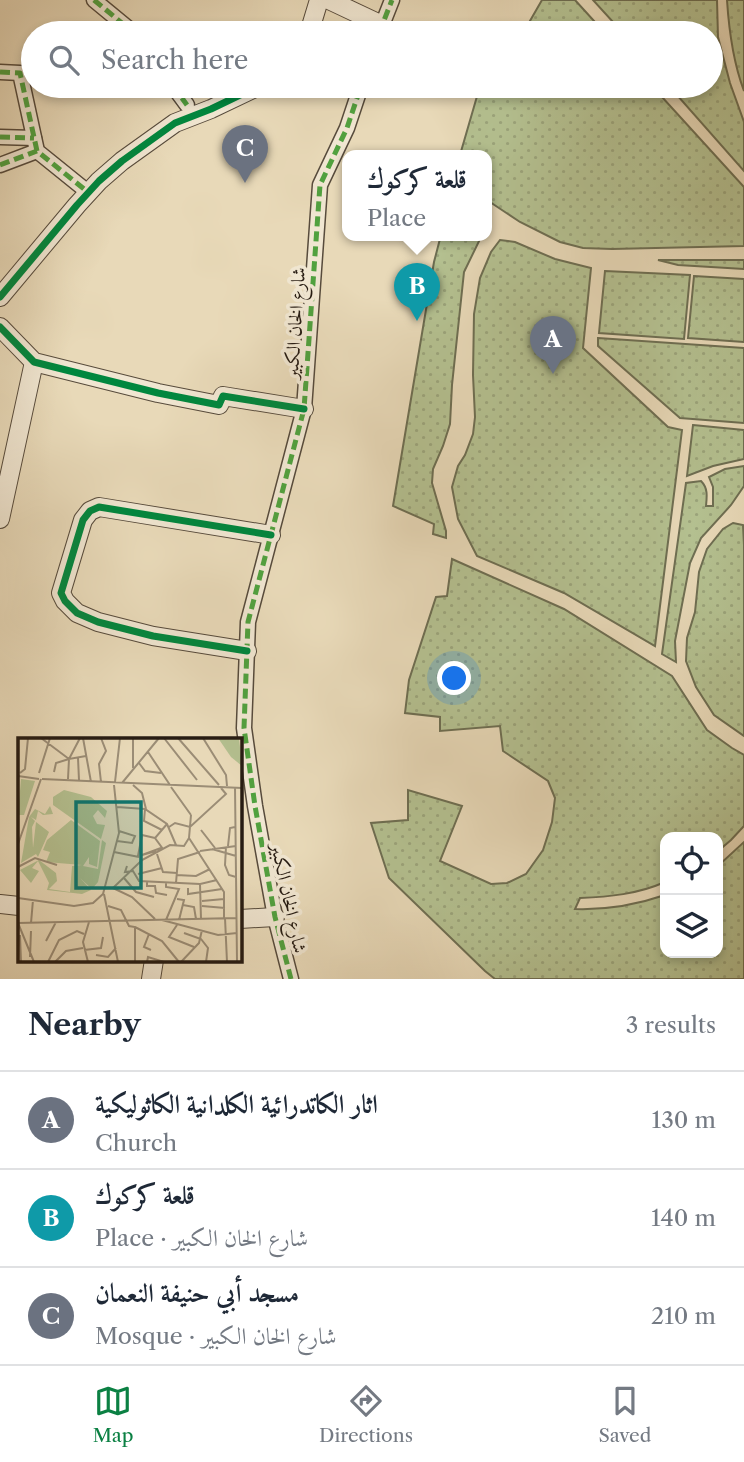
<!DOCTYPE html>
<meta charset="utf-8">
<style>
body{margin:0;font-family:"Libre Caslon Text",Amiri,serif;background:#f6f6f7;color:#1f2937}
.controls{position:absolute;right:21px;bottom:21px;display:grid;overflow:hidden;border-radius:14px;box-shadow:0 4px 10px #0003}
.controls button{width:63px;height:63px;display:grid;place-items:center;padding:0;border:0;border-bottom:2px solid #e0e1e3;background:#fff;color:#1f2937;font:35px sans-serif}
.you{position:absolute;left:455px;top:679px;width:24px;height:24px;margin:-18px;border:5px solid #fff;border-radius:50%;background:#1a73e8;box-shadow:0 0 0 10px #1a73e833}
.badge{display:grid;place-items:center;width:46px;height:46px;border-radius:50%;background:#0b8043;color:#fff;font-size:23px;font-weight:700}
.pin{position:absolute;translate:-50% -58px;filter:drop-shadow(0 2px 4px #0008)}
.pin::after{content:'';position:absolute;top:37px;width:24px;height:21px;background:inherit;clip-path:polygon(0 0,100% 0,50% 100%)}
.popup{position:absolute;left:342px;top:150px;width:150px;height:91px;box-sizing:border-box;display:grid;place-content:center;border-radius:14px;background:#fff;filter:drop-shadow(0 2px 5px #0005);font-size:23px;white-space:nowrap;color:#747a83}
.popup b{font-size:26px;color:#1f2937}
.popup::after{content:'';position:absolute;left:50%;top:100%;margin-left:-14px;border:14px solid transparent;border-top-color:#fff}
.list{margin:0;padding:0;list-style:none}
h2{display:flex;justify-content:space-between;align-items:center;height:91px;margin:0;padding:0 28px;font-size:30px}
h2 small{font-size:23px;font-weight:400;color:#747a83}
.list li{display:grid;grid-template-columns:46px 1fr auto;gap:21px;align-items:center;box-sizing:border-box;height:98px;padding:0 28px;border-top:2px solid #e0e1e3}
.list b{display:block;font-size:26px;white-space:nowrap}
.list p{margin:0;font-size:23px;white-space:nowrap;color:#747a83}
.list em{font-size:23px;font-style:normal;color:#747a83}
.icon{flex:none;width:38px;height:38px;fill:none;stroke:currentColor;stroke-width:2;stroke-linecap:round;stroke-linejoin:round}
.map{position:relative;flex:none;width:744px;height:979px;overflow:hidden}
.search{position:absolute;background:#fff;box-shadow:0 4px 10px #0003;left:21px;right:21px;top:21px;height:77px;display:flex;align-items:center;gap:18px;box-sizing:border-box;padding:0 24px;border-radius:38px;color:#747a83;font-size:26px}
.sheet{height:385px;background:#fff}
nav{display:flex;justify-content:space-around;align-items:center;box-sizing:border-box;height:98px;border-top:2px solid #e0e1e3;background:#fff;font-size:19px;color:#747a83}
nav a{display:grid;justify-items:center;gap:4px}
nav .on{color:#0b8043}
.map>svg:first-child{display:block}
.green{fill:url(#green-dots);stroke:#6e6e52;stroke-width:2}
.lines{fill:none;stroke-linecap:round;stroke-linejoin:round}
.pedestrian-casing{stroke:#574b3c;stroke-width:17}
.minor-casing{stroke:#574b3c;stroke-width:20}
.pedestrian{stroke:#f0e6d1;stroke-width:14}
.minor{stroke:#f0e6d1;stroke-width:18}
.quiet{stroke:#51a13f;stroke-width:5;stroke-dasharray:10 5;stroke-linecap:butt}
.cycleway-casing{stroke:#f0e6d1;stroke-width:11}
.cycleway{stroke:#00873e;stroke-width:7}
.labels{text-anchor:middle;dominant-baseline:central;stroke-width:7;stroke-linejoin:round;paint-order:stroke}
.street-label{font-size:19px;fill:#271c13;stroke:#f0e6d1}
.inset-road{fill:none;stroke:#9b8d76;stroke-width:2}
.view{fill:#0f766e;fill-opacity:0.15;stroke:#0f766e;stroke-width:3.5}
.inset-edge{fill:none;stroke:#271c13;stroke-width:3.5}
</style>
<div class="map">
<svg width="744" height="979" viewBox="0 0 744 979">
<defs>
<pattern id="green-dots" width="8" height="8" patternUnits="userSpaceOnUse" patternTransform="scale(1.75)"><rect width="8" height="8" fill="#b4c090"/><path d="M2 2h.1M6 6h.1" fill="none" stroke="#9ba47b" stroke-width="1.8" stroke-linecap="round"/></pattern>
</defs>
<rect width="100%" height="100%" fill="#e8d9b8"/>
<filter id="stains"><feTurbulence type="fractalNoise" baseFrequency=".00286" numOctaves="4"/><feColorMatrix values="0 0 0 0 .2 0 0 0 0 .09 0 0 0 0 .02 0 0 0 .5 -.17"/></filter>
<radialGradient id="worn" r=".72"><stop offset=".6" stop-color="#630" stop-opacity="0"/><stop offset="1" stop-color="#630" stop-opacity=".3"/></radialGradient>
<g class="green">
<path d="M 542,0 L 575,0 L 605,33 L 523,33 Z"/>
<path d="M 593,0 L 717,0 L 718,37 L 730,83 L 744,122 L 744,171 L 669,86 L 711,86 L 711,33 L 623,33 Z"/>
<path d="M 727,0 L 744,0 L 744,91 C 733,62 729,31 727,0 Z"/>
<path d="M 480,86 L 652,86 L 744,187 L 744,246 L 612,249 L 583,248 L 560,242 L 520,222 L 487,200 L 487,155 L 460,155 Z"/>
<path d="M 441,235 L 482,235 L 464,272 L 452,385 L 450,424 L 443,446 L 433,469 L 432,483 L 446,531 L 446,538 L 433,534 L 434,524 L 393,506 L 434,262 Z"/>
<path d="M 500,240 L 515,242 L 555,259 L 591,268 L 583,348 L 668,427 L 682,430 L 655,646 L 564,593 L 477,556 L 458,519 L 452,487 L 458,466 L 465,455 L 473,434 L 475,417 L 473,375 L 474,314 L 480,278 L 491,252 Z"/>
<path d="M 658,260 L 744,260 L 744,269 L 678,265 Z"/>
<path d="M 605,271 L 690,275 L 684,339 L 599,333 Z"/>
<path d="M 694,276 L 744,279 L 744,342 L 688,338 Z"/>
<path d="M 598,338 L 744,348 L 744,423 L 680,418 L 598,346 Z"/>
<path d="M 693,425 L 744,430 L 744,459 L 713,466 L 687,476 Z"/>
<path d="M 744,466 L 744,486 L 731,505 L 701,538 L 690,563 L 675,641 L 676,662 L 662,654 L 686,483 L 701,481 C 708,488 707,496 706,506 L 713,506 L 713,487 L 709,477 L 725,469 Z"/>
<path d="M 733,523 L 743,525 L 744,545 L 744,736 L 714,715 L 696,687 L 686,661 L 687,638 L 695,612 L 699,572 L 707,549 L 723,529 Z"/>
<path d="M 452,559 L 564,609 L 672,676 L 707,730 L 732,748 L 744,755 L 744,826 L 731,840 L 718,851 L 718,837 L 665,837 L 665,882 C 638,894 609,897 580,898 L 575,909 C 606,910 636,905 665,895 L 665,953 L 718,953 L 718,866 L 744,842 L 744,979 L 495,979 L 485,971 L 389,878 L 371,823 L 408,820 L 408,790 L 462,806 L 440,861 L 491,884 L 507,883 L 526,874 L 543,850 L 552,822 L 555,798 L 548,781 L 503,751 L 500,726 L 440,731 L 440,717 L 405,713 L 409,680 L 436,597 L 447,596 Z"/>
</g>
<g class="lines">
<g class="pedestrian-casing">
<g id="pedestrian">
<path d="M 94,0 L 134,33"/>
<path d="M 379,33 L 392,0"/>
<path d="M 0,72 L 20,73 L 37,151 L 89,193"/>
<path d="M 173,86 L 187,105"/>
<path d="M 0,137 L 34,138"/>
<path d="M 0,165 L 37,151"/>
<path d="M 291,979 L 275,917 L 255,806 L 244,728 L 248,622 L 304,409 L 320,185 L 347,128 L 361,86"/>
</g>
</g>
<g class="minor-casing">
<g id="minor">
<path d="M 329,0 L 382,25"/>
<path d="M 309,33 L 319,0"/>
<path d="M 0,297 L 77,205 L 99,181 L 122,161 L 175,123 L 211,109 L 259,86"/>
<path d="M 0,327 L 34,362 L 158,393 L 219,405 L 223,396 L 304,409"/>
<path d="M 0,519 L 34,362"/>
<path d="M 247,651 L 153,636 L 98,622 L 77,613 L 65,601 L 61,593 L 83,520 L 90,511 L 99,507 L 271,535"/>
<path d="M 0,904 L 19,906"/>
<path d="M 240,919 L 275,917"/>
<path d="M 151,979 L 154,960"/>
</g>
</g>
<use href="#pedestrian" class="pedestrian"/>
<use href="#minor" class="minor"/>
<g class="quiet">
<path d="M 94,0 L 134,33"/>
<path d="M 379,33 L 392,0"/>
<path d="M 0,72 L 20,73 L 37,151 L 89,193"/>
<path d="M 173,86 L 187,105"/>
<path d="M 0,137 L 34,138"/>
<path d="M 0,165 L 37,151"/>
<path d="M 291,979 L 275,917 L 255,806 L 244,728 L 248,622 L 304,409 L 320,185 L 347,128 L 361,86"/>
</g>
<g class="cycleway-casing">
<g id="cycleway">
<path d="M 0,297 L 77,205 L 99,181 L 122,161 L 175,123 L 211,109 L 259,86"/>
<path d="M 0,327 L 34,362 L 158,393 L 219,405 L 223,396 L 304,409"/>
<path d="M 247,651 L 153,636 L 98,622 L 77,613 L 65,601 L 61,593 L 83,520 L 90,511 L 99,507 L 271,535"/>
</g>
</g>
<use href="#cycleway" class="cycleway"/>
</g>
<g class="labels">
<g class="street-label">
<text transform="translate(295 323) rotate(-86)">شارع الخان الكبير</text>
<text transform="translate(289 898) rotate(78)">شارع الخان الكبير</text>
</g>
</g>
<g transform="translate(18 738)">
<rect width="224" height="224" fill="#e8d9b8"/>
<path d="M 3,41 L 17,43 L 6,77 L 0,77 ZM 46,52 L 73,59 L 89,73 L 87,80 L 80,72 L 75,78 L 79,86 L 87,87 L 83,101 L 35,67 L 35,59 ZM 32,68 L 35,76 L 25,77 L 20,73 L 18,82 L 13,79 L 17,83 L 14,89 L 15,110 L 18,84 L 31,94 L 20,119 L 18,116 L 3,125 L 11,79 L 17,71 L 27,76 ZM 53,82 L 82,103 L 79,129 L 71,126 L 71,119 L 65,128 L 80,131 L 84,102 L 88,105 L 80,144 L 74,151 L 62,140 L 73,152 L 64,156 L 29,152 L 31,145 L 20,123 L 14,130 L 21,133 L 13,145 L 2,132 L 21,122 L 38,135 L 39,143 L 31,151 L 52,154 L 54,128 L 64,127 L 28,124 L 32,114 L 25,112 L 29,102 Z" fill="#b4c090"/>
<path d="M 200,0 L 221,0 L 224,28 L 213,19 Z" fill="#b4c090"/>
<path class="inset-road" d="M 23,0 L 51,21 L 68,18M 65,0 L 73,44M 146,0 L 179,42M 160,0 L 201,47M 185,0 L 208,37 L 209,48M 130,14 L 152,47M 60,20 L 61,42M 121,25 L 127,33 L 143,35M 115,30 L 115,0M 36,34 L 38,25 L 51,21M 2,35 L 7,31 L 10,0M 21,35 L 32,0M 0,38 L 21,41M 24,41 L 224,50M 50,41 L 51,21 L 62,0M 83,44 L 81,26 L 88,13 L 83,0M 97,44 L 102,0M 104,45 L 141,0M 115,47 L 124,55 L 128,71M 153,49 L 173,77M 217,49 L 219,224M 99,69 L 127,71 L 149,86 L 158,107M 127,71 L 126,83 L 144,92M 173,77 L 171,100 L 206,154 L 206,180M 151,89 L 157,85 L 172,89 L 208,56 L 203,50M 183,92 L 197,110M 99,103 L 114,105 L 117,98 L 101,93M 0,106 L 23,41M 210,108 L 212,90 L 217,89M 208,109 L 207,127 L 211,137 L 218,139M 145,111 L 137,100 L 149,86M 194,111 L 218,118M 138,113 L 124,117 L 143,110M 182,113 L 218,108M 96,114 L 121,119M 139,116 L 145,134 L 159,135M 120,118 L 124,97 L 137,100M 109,128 L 107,134 L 115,133 L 121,143 L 182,146M 0,129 L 17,120 L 39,127M 120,136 L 144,130M 158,137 L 178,138 L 192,131M 106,140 L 118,154 L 136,159M 129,143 L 129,148 L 137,148 L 138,155 L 149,157M 148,145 L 148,149 L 161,151 L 148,182M 158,145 L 160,121 L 182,114M 95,150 L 124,122 L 152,107 L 166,108 L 171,100M 95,150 L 114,159 L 137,181M 170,150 L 170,156 L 204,151M 86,156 L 100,224M 0,160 L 56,168 L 75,165 L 85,156 L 101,95 L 96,47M 159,161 L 166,162 L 161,182M 184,163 L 206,161M 165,167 L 176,169 L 178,181M 90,168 L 103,172 L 111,188 L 117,189 L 117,224M 184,168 L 207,170M 207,180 L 209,224M 183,181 L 182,146 L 199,142M 144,182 L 200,197 L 219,195M 0,185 L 218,180M 0,185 L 16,224M 13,185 L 15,162M 159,187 L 151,199 L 176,209M 117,189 L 144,203 L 161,224M 166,195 L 183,201 L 190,210 L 188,224M 131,196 L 126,209 L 133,212M 2,197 L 3,224M 28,203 L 38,184M 66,212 L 83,210 L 85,199M 78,217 L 90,219 L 98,210M 12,219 L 13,193M 30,224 L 41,202 L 59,193 L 66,196M 37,224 L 48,213 L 65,210M 70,224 L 65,204 L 71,184M 129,224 L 130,219 L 146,224M 163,224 L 181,205 L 184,192"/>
<path class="view" d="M 58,64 L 123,64 L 123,150 L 58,150 Z"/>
<rect width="224" height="224" class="inset-edge"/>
</g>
<rect width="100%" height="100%" filter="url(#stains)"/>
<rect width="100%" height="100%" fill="url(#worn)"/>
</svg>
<div class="controls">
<button><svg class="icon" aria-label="locate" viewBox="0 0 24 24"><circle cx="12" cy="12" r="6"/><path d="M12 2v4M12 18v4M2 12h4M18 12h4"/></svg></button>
<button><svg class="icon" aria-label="layers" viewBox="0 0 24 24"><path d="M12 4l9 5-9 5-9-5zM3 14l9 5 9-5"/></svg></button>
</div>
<div class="you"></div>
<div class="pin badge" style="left:553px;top:374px;background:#6b7280">A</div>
<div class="pin badge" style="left:417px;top:321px;background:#0f9aa8">B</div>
<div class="popup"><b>قلعة كركوك</b>Place</div>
<div class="pin badge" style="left:245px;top:183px;background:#6b7280">C</div>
<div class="search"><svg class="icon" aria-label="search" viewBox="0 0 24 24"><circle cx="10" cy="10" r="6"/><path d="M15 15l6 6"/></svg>Search here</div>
</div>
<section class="sheet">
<h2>Nearby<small>3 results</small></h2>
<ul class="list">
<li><span class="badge" style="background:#6b7280">A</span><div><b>اثار الكاتدرائية الكلدانية الكاثوليكية</b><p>Church</p></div><em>130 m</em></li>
<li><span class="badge" style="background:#0f9aa8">B</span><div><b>قلعة كركوك</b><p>Place · شارع الخان الكبير</p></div><em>140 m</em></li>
<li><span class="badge" style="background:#6b7280">C</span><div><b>مسجد أبي حنيفة النعمان</b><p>Mosque · شارع الخان الكبير</p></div><em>210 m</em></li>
</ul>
</section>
<nav>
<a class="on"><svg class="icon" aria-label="map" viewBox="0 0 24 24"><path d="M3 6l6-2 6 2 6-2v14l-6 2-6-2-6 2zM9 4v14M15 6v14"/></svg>Map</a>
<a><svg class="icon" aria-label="directions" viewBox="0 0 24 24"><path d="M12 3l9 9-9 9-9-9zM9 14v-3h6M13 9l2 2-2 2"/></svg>Directions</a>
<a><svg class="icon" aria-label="saved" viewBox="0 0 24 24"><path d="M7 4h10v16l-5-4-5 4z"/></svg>Saved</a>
</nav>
